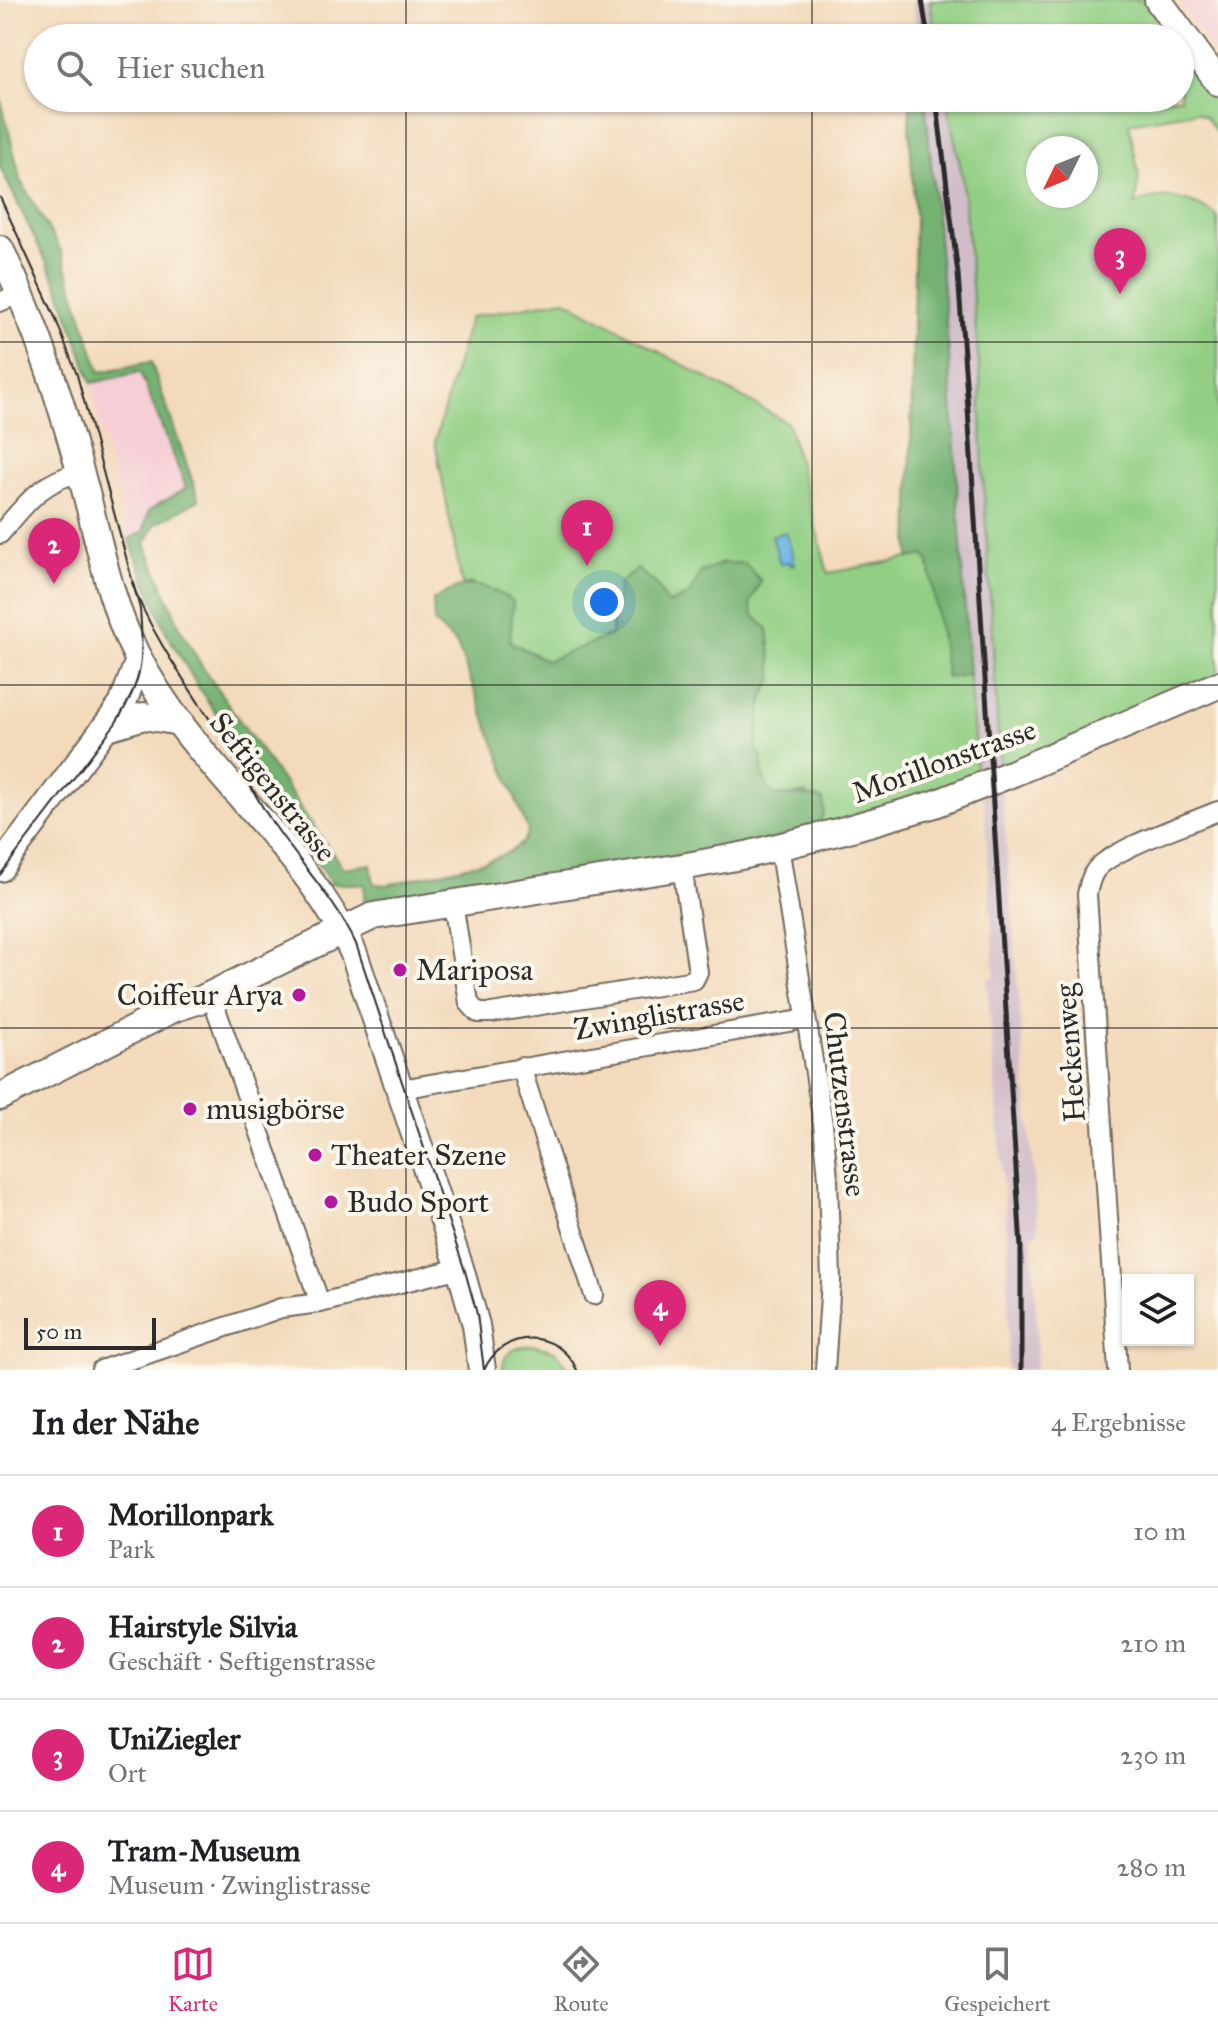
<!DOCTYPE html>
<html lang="de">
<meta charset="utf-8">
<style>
body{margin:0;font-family:"IM FELL Great Primer",serif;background:#f2f2f2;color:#202124}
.controls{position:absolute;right:24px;bottom:24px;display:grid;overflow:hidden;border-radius:0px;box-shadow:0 2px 6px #0004}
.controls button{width:72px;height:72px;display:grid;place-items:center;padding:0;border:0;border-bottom:2px solid #e0e0e0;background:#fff;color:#202124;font:40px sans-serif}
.compass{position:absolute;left:1026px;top:136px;width:72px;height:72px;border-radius:50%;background:#fff;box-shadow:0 2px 6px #0004;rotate:227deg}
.scale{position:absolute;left:24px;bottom:20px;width:132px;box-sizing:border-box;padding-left:8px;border:4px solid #2b2b2b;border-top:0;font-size:22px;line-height:28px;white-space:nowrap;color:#2b2b2b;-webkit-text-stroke:6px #fbf7ec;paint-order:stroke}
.you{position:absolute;left:604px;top:602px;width:28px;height:28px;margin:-20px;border:6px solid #fff;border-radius:50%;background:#1a73e8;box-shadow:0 0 0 12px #1a73e833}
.badge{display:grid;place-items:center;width:52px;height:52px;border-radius:50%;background:#db2777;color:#fff;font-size:26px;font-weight:700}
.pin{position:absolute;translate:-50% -66px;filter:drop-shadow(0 2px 4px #0008)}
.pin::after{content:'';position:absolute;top:42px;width:28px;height:24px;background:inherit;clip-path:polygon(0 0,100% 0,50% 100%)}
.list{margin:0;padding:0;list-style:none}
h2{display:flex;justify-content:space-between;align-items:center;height:104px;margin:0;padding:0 32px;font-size:34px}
h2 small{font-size:26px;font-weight:400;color:#757577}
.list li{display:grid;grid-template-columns:52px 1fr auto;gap:24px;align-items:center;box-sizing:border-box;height:112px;padding:0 32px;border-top:2px solid #e0e0e0}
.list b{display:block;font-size:30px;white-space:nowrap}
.list p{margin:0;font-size:26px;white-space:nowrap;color:#757577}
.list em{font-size:26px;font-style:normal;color:#757577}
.icon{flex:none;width:44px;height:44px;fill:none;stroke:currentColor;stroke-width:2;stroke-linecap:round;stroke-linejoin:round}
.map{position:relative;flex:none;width:1218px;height:1370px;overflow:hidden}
.search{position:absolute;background:#fff;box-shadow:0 2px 6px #0004;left:24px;right:24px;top:24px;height:88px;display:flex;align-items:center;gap:20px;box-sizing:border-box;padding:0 28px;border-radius:44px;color:#757577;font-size:30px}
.sheet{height:552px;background:#fff}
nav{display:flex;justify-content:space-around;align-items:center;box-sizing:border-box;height:112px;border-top:2px solid #e0e0e0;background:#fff;font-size:22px;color:#757577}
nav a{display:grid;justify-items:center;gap:4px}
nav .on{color:#db2777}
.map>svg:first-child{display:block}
.built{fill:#f6cfd6}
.industrial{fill:#d1bdc9}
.green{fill:#92cf84;stroke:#5e7d58;stroke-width:2;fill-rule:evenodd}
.forest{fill:#75b272;stroke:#506e4e;stroke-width:2}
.water{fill:#6cb6e4;stroke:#4c7088;stroke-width:2}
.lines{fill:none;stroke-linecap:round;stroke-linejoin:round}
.street-casing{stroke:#71685d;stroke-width:22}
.secondary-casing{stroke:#71685d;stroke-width:30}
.street{stroke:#fff;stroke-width:18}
.secondary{stroke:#fff;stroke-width:26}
.tram{stroke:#2b2b2b;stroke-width:2}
.rail{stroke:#2b2b2b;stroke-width:5}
.grid{fill:none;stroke:#2b2b2b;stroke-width:2;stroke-opacity:0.55}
.poi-dot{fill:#b5179e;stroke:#fbf7ec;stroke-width:3}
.labels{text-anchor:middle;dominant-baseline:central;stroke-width:8;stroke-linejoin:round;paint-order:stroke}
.street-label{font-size:30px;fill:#2b2b2b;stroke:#fbf7ec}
.poi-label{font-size:30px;fill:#2b2b2b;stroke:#fbf7ec;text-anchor:start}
</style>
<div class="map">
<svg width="1218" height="1370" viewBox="0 0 1218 1370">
<rect width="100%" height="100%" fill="#fbf7ec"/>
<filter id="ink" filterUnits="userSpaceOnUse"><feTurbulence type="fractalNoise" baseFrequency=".0125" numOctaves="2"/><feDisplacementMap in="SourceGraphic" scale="16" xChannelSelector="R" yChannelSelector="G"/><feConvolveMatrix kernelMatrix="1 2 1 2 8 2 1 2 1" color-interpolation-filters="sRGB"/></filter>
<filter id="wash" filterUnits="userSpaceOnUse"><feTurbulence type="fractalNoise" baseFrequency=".006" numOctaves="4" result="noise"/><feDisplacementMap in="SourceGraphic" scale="32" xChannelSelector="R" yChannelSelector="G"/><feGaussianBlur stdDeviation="1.8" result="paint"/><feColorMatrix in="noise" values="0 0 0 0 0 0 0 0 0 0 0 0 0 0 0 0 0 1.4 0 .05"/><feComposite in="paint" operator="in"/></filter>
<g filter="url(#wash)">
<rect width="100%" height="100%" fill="#f3dabb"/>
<g class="built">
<path d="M 1178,0 L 1218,0 L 1218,58 Z"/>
<path d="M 140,371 L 187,488 L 149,510 L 143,532 L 129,539 L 95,409 L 92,383 Z"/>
</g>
<g class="industrial">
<path d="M 912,0 L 930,0 L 935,38 L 918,38 Z"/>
<path d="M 925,98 L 946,98 L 959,158 L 980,376 L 983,476 L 1000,769 L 1038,1233 L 1032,1235 L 1037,1332 L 1036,1370 L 1008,1370 L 1008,1248 L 987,980 L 995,976 L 984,801 L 977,778 L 949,356 Z"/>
</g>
<g class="green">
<path d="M 930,0 L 1145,0 L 1171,38 L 935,38 Z"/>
<path d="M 1180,51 L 1218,107 L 1218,135 L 1206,117 L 1196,112 L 1129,123 L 1139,176 L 1135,204 C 1165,191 1193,199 1218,217 L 1218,675 L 1000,769 L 983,476 L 980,376 L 962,175 L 946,98 L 1180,98 ZM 1038,148 L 1086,148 L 1086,196 L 1038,196 Z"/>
<path d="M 564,299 L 788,423 L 828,573 L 924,555 L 929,563 L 947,677 L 969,674 L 977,778 L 816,830 L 806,793 L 792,796 L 773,795 L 763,778 L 761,755 L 756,749 L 763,698 L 773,677 L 768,629 L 753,615 L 750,603 L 689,595 L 667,604 L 656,584 L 613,612 L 611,635 C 589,643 569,654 547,661 L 510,642 L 472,583 L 462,585 L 435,441 L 470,317 Z"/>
<path d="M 532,1345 L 555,1351 L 570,1370 L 503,1370 C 502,1352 516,1347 532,1345 Z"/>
</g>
<g class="forest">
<path d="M 0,96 L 21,181 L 61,251 L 100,372 L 151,362 L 199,500 L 155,524 L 145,543 L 180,628 L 203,668 L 343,868 L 371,864 L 374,884 L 387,885 L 487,861 L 509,852 L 523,842 L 528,831 L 457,645 L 434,622 L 433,600 C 469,579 478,581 513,601 L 510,642 L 547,661 L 611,635 L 620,583 L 637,569 L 656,584 L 668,604 L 689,595 L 701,572 L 723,563 L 745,563 L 761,581 L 750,603 L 753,615 L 768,629 L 773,677 L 763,698 L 756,749 L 761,755 L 763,778 L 773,795 C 792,796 806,793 823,800 L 824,813 L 816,830 L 778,839 L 371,907 L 369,903 L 364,904 L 364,884 L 332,884 L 275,808 L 265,783 L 241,752 L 197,685 L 167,634 L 129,539 L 143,532 L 149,510 L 186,488 L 140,372 L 92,383 L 58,286 L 0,167 Z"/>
<path d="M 911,98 L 925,98 L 949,356 L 969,674 L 947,678 L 929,563 L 924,555 L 909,558 L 915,216 L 909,124 Z"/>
</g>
<path class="water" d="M 786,532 L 795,564 L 791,565 L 790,562 L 780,564 L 772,536 Z"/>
</g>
<g filter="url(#ink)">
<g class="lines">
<g class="street-casing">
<g id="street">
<path d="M 0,302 L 21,293"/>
<path d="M 0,534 C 27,503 39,483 80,472"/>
<path d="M 779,846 L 823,1124 L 828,1178 L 831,1281 L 825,1370"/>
<path d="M 453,903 L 469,1003 L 478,1013 L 492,1013 L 694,980 L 698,972 L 682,867"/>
<path d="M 211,995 L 320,1303"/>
<path d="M 521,1067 L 594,1295"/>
<path d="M 401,1089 L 806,1019"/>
<path d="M 101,1370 L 281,1308 L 320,1303 L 460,1268"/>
<path d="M 1118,1370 L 1087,894 C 1089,886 1090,878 1095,871 C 1109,850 1192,822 1218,811"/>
</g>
</g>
<g class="secondary-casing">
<g id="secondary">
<path d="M 1158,0 L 1218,82"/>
<path d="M 0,249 C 38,328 62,404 85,489 C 100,545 110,604 137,656 C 192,765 303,842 354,954 L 460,1268 L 476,1325 L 482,1370"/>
<path d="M 107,727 L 144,716 L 180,722"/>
<path d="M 0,868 L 122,705 L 139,660"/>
<path d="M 0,1097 L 175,1008 L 200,1000 L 373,916 L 682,867 L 746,855 L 841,831 L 935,804 L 1013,773 L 1218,685"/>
</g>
</g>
<use href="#street" class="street"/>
<use href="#secondary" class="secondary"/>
<g class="tram">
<path d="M 0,197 L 55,317 L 77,375 L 140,609 C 144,660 143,681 115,724 L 0,875"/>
<path d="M 132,583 C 154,641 190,688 223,740 C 242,769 257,801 277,829 C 304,868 336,901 356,944 L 465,1271 L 477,1314 L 484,1370"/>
<path d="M 484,1370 C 503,1328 558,1328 577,1370"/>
</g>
<g class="rail">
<path d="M 922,0 L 928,38"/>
<path d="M 936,98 L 958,274 L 968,409 L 1021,1248 L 1021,1370"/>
</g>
</g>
</g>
<path class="grid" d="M 406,0 L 406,38M 812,0 L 812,38M 406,98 L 406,1370M 812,98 L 812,1370M 0,342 L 1218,342M 0,685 L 1218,685M 0,1028 L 1218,1028"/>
<g class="poi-dot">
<circle cx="400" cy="970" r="8"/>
<circle cx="299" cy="995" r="8"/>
<circle cx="190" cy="1109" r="8"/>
<circle cx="315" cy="1155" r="8"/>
<circle cx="331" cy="1202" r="8"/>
</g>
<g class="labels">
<g class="street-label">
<text transform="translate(944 761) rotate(-20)">Morillonstrasse</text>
<text transform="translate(273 787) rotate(51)">Seftigenstrasse</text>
<text transform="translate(659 1015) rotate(-10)">Zwinglistrasse</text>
<text transform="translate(1070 1053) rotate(-94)">Heckenweg</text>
<text transform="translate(845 1104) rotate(83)">Chutzenstrasse</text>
</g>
<g class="poi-label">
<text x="416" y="970">Mariposa</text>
<text x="283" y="995" text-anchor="end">Coiffeur Arya</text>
<text x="206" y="1109">musigbörse</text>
<text x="331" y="1155">Theater Szene</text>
<text x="347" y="1202">Budo Sport</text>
</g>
</g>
</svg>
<div class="controls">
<button><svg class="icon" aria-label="layers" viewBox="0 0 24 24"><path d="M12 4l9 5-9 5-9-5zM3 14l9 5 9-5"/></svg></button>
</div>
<svg class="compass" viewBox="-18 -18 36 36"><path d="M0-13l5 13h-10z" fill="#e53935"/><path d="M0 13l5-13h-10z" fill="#757577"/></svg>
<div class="scale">50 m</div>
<div class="you"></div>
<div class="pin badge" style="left:587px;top:566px">1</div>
<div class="pin badge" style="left:54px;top:584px">2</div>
<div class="pin badge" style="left:1120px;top:294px">3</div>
<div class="pin badge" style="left:660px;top:1346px">4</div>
<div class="search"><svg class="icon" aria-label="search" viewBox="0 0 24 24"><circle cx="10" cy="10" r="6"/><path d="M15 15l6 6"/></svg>Hier suchen</div>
</div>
<section class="sheet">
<h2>In der Nähe<small>4 Ergebnisse</small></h2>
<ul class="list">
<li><span class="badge">1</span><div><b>Morillonpark</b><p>Park</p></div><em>10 m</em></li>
<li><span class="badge">2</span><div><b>Hairstyle Silvia</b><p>Geschäft · Seftigenstrasse</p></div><em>210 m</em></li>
<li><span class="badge">3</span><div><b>UniZiegler</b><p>Ort</p></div><em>230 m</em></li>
<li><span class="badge">4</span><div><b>Tram-Museum</b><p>Museum · Zwinglistrasse</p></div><em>280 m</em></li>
</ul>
</section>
<nav>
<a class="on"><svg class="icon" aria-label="map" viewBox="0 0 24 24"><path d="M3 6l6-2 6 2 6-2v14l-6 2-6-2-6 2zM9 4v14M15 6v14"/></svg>Karte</a>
<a><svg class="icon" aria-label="directions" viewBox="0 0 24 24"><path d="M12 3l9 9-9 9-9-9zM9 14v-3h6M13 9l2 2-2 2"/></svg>Route</a>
<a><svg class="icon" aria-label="saved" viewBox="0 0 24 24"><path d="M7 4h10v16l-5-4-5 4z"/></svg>Gespeichert</a>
</nav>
